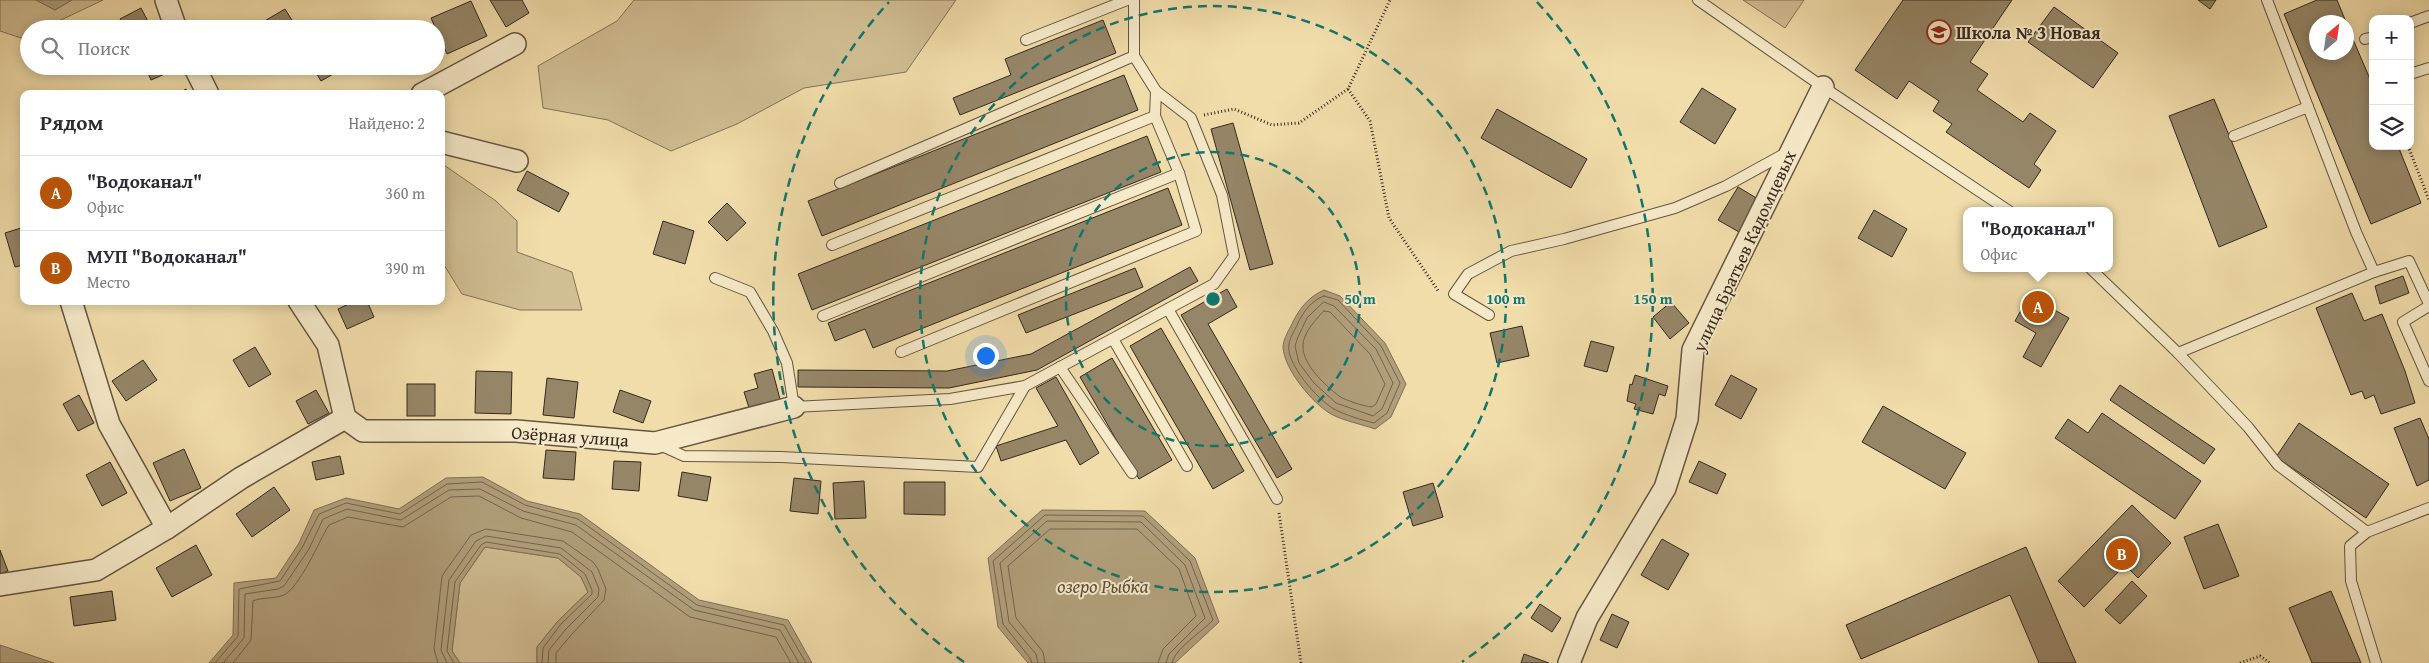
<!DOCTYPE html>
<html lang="ru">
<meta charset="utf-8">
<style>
body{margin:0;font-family:"Gentium Book Plus",serif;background:#f2f2f3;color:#2b2b33}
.controls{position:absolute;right:15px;top:15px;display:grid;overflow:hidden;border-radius:10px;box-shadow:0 2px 12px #0003}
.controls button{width:45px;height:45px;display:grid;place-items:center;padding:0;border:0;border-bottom:1px solid #e1e1e2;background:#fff;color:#2b2b33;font:25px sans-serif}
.compass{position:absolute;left:2309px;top:15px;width:45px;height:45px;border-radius:50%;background:#fff;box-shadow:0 2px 12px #0003;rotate:29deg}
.you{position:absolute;left:985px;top:355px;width:18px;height:18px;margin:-12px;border:4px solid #fff;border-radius:50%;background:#1a73e8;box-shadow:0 0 0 8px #1a73e833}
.badge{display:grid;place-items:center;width:32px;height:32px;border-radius:50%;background:#b45309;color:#fff;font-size:16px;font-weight:700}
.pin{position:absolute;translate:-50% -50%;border:2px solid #fff;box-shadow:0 1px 5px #0006}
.popup{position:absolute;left:1963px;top:207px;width:150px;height:65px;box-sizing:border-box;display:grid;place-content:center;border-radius:10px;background:#fff;filter:drop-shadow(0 1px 4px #0005);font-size:16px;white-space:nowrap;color:#7c7c81}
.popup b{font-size:19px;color:#2b2b33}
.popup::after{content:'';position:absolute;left:50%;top:100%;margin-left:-10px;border:10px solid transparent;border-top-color:#fff}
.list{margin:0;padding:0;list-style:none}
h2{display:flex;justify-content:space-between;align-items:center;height:65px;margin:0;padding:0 20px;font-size:21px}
h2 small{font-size:16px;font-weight:400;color:#7c7c81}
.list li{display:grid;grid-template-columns:32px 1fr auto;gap:15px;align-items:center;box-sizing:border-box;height:75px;padding:0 20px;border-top:1px solid #e1e1e2}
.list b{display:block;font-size:19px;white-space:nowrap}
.list p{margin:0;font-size:16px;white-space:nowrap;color:#7c7c81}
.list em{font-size:16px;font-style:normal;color:#7c7c81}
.icon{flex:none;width:28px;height:28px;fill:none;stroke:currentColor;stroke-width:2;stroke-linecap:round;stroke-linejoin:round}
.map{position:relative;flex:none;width:2429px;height:663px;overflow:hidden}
.search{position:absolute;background:#fff;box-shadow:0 2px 12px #0003;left:20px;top:20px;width:425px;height:55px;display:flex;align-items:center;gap:12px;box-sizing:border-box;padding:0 18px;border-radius:28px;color:#7c7c81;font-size:19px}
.panel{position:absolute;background:#fff;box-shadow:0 2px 12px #0003;left:20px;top:90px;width:425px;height:215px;border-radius:10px}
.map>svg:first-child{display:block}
.green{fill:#d1be93;stroke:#82735a}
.water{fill:#b19f7b;stroke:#7f6f57}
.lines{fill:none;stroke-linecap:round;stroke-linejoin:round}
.shore{stroke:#72644e;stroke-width:1}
.building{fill:#968668;stroke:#342821}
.lane-casing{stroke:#635543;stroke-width:12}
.street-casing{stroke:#635543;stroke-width:24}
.path{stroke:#342821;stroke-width:3;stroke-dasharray:1 2.5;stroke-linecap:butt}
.lane{stroke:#f6e9c8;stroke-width:10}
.street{stroke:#f6e9c8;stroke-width:21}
.ring{fill:none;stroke:#0f766e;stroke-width:2.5;stroke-dasharray:9 6}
.labels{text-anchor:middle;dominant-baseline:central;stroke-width:4;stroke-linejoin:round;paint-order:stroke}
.poi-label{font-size:18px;font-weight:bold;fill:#342821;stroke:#f6e9c8;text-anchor:start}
.street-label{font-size:18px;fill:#342821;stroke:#f6e9c8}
.water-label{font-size:19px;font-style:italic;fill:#5a4c3c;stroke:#f6e9c8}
.centre{fill:#0f766e;stroke:#f6e9c8;stroke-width:2.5}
.ring-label{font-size:15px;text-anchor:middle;font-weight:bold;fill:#0f766e;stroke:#f6e9c8;stroke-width:4;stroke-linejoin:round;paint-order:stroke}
</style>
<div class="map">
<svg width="2429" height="663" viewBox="0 0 2429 663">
<rect width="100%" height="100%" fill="#f1ddaa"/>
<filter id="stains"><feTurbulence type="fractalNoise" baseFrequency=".004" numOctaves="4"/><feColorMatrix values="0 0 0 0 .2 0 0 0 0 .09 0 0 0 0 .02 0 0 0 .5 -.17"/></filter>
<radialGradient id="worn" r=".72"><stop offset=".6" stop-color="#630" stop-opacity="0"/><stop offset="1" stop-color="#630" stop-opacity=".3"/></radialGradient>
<g class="green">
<path d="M 0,0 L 36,0 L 55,10 L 72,0 L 103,0 L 42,29 L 29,29 L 29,35 L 21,38 L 0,31 Z"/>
<path d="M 634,0 L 956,0 L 906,72 L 804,88 L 737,124 L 671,151 L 608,120 L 543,108 L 538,66 L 617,21 Z"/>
<path d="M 1743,0 L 1804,0 L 1785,28 Z"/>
<path d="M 441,163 L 496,201 L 517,221 L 517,252 L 572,272 L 582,310 L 520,310 L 462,294 L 441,260 Z"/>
<path d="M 485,547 L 558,558 L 581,577 L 588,592 L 558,621 L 537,647 L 537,663 L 460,663 L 452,651 L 460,583 Z"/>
</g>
<g class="water">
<path d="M 36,0 L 72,0 L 55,10 Z"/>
<path d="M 1324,290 L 1340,296 L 1385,343 L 1406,384 L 1391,417 L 1375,429 C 1361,424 1344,421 1331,414 C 1312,403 1284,369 1283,347 C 1283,341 1288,331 1291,326 C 1298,310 1308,297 1324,290 Z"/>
<path d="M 483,477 L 527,501 L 580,514 L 699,600 L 788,620 L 812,663 L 537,663 L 537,647 L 558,621 L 588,592 L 581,577 L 558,558 L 485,547 L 460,583 L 452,651 L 460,663 L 209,663 L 233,635 L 234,583 L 276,578 L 299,543 L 314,510 L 346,498 L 399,509 L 446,478 Z"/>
<path d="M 1042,510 L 1145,511 L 1195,558 L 1219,622 L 1175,663 L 1028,663 L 998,627 L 988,558 Z"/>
<path d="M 0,645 L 54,663 L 0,663 Z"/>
</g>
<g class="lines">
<g class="shore">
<path d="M 1324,296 L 1338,300 L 1381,346 L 1400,383 L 1387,413 L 1374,423 C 1362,420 1345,415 1334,409 C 1318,400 1285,363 1289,344 C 1290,337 1295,330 1298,323 C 1303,312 1312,300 1324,296 Z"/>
<path d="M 1324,302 L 1334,306 L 1376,349 L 1393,383 L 1382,409 L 1373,416 L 1336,403 L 1314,383 L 1299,363 L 1295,346 L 1298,337 L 1307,318 Z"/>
<path d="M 1324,311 L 1330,312 L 1370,354 L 1385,384 L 1376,404 L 1372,407 C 1363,406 1347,401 1339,396 C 1326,386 1303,365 1303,347 C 1302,334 1316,319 1324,311 Z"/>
<path d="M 215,663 L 238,636 L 239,589 L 280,581 L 303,546 L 319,514 L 346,503 L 400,514 L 447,484 L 482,482 L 525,505 L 578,519 L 697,605 L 784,625 L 806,663"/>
<path d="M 223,663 L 244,638 L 245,594 L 278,589 L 284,586 L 309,549 L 323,519 L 347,509 L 401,520 L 449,490 L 480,489 L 523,511 L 576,525 L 694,610 L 780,630 L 799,663"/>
<path d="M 233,663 L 251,640 L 253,601 C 262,597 274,599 284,595 C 300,587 319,541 329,525 L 348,517 L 403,527 L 451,497 L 479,496 L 521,518 L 572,532 L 690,617 L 776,637 L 791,663"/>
<path d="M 438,663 L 434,649 L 442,576 L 471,535 L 486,529 L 563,541 L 593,562 L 598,569 L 606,589 L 604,600 L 572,634 L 556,653 L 556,663"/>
<path d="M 447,663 L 441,650 L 449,580 L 476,541 L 486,536 L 561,548 L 592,572 L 599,589 L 598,597 L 566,629 L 549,650 L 548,663"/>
<path d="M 454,663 L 447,651 L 455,582 L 481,545 L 486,542 L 560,554 L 585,574 L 592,590 L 592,594 L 561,624 L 543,648 L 542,663"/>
<path d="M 1032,663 L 1030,658 L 1003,624 L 993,561 L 1045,515 L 1143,516 L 1190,561 L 1213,620 C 1203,631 1174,649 1172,663"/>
<path d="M 1038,663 L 1036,654 L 1009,622 L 1000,563 L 1047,521 L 1141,522 L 1185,565 L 1205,618 L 1169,654 L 1166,663"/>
<path d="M 1045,663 L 1043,652 L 1016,618 L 1008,566 L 1050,529 L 1137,529 L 1179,569 L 1196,616 L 1163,649 L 1158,663"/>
</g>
</g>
<g class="building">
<path d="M 490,0 L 522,0 L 529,13 L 506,27 Z"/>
<path d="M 1903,0 L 2012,0 L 1970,62 L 1988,74 L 1977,90 L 2023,122 L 2030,113 L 2056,131 L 2034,164 L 2041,170 L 2029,188 L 1946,132 L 1952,124 L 1933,111 L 1939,101 L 1909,81 L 1897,99 L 1855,70 Z"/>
<path d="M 2198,0 L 2216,0 L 2210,9 Z"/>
<path d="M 2317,0 L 2337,0 L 2346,22 L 2316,22 L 2316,52 L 2346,52 L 2346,23 L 2373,86 L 2373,146 L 2398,146 L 2421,203 L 2371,224 L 2284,14 Z"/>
<path d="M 471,1 L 487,36 L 447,54 L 431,18 Z"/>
<path d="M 2054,7 L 2118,53 L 2093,88 L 2028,42 Z"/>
<path d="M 141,8 L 152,29 L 125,29 L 120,19 Z"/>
<path d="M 285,9 L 295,25 L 288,29 L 257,29 L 256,26 Z"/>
<path d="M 1103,20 L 1116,53 L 960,115 L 953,98 L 1011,75 L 1005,59 Z"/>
<path d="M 145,66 L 175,66 L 176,69 L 151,80 Z"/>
<path d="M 312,66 L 347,66 L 321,81 Z"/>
<path d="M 1124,75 L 1138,110 L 822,236 L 808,201 Z"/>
<path d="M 1702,88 L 1736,109 L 1715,144 L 1680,122 Z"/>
<path d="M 186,89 L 189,94 L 178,94 Z"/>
<path d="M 2214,99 L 2267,227 L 2219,247 L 2169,116 Z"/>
<path d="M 1497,109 L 1587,159 L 1571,188 L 1481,138 Z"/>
<path d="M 1233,123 L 1273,264 L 1250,270 L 1211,129 Z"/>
<path d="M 1147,136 L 1161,172 L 812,310 L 798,274 Z"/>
<path d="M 527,171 L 569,193 L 559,212 L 517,190 Z"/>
<path d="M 1738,187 L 1758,199 L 1739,232 L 1718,220 Z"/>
<path d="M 1168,188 L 1182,225 L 873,348 L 865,329 L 835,341 L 828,323 Z"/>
<path d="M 727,203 L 746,223 L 727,241 L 708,222 Z"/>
<path d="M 1874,210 L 1907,229 L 1892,257 L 1858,238 Z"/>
<path d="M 663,221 L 694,231 L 685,264 L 653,254 Z"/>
<path d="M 24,227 L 24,265 L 15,267 L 5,233 Z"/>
<path d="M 1190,267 L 1198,281 L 1037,370 L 949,388 L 798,387 L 798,370 L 947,371 L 1031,354 Z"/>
<path d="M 1135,268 L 1143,287 L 1026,333 L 1018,315 Z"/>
<path d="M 2403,276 L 2409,293 L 2380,304 L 2375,286 Z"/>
<path d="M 1227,289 L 1237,307 L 1208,324 L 1292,469 L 1277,478 L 1181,315 Z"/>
<path d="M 2352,293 L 2364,321 L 2382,314 L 2405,371 L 2415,403 L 2381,414 L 2374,395 L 2365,399 L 2362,391 L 2351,395 L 2316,308 Z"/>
<path d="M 2029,296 L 2069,318 L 2041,367 L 2023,357 L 2036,333 L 2015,321 Z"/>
<path d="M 355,301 L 367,301 L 374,317 L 347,329 L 338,309 Z"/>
<path d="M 1671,302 L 1689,323 L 1670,339 L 1653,317 Z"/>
<path d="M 1522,326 L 1529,356 L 1497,363 L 1490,333 Z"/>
<path d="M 1161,328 L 1244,471 L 1213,489 L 1130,346 Z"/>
<path d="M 1591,341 L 1614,347 L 1607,372 L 1584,366 Z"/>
<path d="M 255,347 L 271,374 L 249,387 L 233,360 Z"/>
<path d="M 1112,358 L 1172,460 L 1139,479 L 1080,377 Z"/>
<path d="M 143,360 L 157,380 L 126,401 L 112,381 Z"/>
<path d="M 772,369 L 781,403 L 750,411 L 744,392 L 758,388 L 754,374 Z"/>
<path d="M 476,371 L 512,372 L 511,414 L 475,413 Z"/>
<path d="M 1635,375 L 1668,386 L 1665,396 L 1659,394 L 1653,414 L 1634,409 L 1636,404 L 1627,401 L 1630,384 L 1632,385 Z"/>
<path d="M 1731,375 L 1757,389 L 1741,419 L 1715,405 Z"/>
<path d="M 1056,377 L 1099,453 L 1080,465 L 1066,440 L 1001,461 L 996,446 L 1058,426 L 1036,388 Z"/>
<path d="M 547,378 L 578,382 L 574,418 L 543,415 Z"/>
<rect x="407" y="384" width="28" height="32"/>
<path d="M 2120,385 L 2215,449 L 2204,464 L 2110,400 Z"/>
<path d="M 316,390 L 329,413 L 308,424 L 296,401 Z"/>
<path d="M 620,390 L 651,401 L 643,423 L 613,412 Z"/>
<path d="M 79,395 L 94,423 L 78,431 L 63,404 Z"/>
<path d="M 1883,406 L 1966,453 L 1945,489 L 1862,442 Z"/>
<path d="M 2102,413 L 2201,481 L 2175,519 L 2055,438 L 2068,419 L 2088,433 Z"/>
<path d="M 2420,418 L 2429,439 L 2429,480 L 2417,486 L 2394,428 Z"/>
<path d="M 2299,423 L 2389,484 L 2366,518 L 2276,457 Z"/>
<path d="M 184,449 L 201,488 L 170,501 L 153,463 Z"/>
<path d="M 546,450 L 576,452 L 574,480 L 543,478 Z"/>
<path d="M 340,456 L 344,474 L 316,480 L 312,462 Z"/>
<path d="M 614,461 L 641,462 L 639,491 L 612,489 Z"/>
<path d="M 1699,461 L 1726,474 L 1717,494 L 1689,482 Z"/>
<path d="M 110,462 L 127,493 L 102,506 L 86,475 Z"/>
<path d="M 682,472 L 711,477 L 707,501 L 678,496 Z"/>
<path d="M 794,478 L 821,481 L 818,514 L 790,511 Z"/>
<path d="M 864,481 L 866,518 L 835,519 L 833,483 Z"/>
<path d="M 904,482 L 945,482 L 945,515 L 904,514 Z"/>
<path d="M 1433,483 L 1443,517 L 1413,526 L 1403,492 Z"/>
<path d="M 274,487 L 290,510 L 252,537 L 236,514 Z"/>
<path d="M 2132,505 L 2171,543 L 2138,578 L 2125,565 L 2084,607 L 2058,581 Z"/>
<path d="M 2218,524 L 2239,576 L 2204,589 L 2184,537 Z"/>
<path d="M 1662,539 L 1689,554 L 1668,590 L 1641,575 Z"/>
<path d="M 196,545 L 212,575 L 172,597 L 156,568 Z"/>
<path d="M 2026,547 L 2076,663 L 2039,663 L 2010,595 L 1861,659 L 1846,625 Z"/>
<path d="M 0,550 L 8,571 L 0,574 Z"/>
<path d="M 2132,581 L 2147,596 L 2120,624 L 2105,610 Z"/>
<path d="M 112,591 L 116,620 L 74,626 L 70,597 Z"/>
<path d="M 2331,591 L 2361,663 L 2312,663 L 2289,608 Z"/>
<path d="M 1540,604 L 1561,618 L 1552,632 L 1531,618 Z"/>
<path d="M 1612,614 L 1629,622 L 1617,648 L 1600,640 Z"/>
<path d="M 1524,654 L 1549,663 L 1521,663 Z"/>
</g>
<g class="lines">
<g class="lane-casing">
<g id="lane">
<path d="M 1698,0 L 1823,87 L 2009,211"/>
<path d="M 2267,0 L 2356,232 L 2374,272"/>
<path d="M 2410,23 L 2429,16"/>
<path d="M 2365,39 L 2373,37"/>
<path d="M 1026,40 L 1127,0"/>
<path d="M 2410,74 L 2429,68"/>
<path d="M 2234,136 L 2308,107"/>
<path d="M 840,183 L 1134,56"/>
<path d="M 832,245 L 1155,116 L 1156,91"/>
<path d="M 2090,268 L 2178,353 L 2248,427 L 2278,465 L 2367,532"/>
<path d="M 715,278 L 750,292 L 773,331 L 787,363 L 794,407 L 950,399 L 1025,386 L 1214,284 L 1234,256 L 1222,195 L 1191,118 L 1156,91 L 1134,56 L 1134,0"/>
<path d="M 2429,306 L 2403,322 L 2429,381"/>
<path d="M 1168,309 L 1277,499"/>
<path d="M 1489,315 L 1454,294 L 1468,274 L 1511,251 L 1564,239 L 1675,208 L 1726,186 L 1786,153"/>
<path d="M 823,316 L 1179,173"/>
<path d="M 1113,339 L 1187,466"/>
<path d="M 901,352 L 1196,231 L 1179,173 L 1155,116"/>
<path d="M 2178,353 L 2374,272 L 2409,261 L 2429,304"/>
<path d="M 1060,367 L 1132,473"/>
<path d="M 660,445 L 684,456 L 781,457 L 978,467 L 1025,386"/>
<path d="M 2376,663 L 2351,581 L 2350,546 L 2367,532 L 2429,508"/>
</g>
</g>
<g class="street-casing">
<g id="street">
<path d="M 166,0 L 176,29"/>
<path d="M 194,66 L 208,94"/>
<path d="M 422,94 L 515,44"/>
<path d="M 441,142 L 517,161"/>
<path d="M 71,301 L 109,424 L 167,528"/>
<path d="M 299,301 L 328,345 L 345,418 L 363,431 L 516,431 L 655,443 L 794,407"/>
<path d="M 0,585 L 96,570 L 167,528 L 241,478 L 345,418"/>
<path d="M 1569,663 L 1587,618 L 1665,488 L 1687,419 L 1693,350 L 1823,87"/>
</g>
</g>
<g class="path">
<path d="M 1348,89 L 1370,121 L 1389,218 L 1439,292"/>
<path d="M 1204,115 L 1234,109 L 1272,125 L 1299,123 L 1348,89 L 1390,0"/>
<path d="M 2408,146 L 2429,200"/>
<path d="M 1279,513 L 1301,663"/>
<path d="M 2240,663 L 2260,656 L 2270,663"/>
</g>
<use href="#lane" class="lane"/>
<use href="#street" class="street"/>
</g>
<g class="ring">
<circle cx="1213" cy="299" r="147"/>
<circle cx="1213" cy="299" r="293"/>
<path d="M964 662A440 440 0 0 1 889 2M1537 2A440 440 0 0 1 1462 662"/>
</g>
<defs>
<g id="school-ring" transform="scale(1.25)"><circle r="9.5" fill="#f6e9c8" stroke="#8f2418" stroke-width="1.5"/><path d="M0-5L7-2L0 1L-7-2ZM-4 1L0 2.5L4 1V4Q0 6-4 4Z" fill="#8f2418"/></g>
</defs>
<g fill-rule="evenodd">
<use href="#school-ring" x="1939" y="32"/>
</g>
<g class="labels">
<g class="poi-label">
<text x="1956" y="32">Школа № 3 Новая</text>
</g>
<g class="street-label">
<text transform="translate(1744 251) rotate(-65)">улица Братьев Кадомцевых</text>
<text transform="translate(570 436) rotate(4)">Озёрная улица</text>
</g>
<g class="water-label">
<text x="1103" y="586">озеро Рыбка</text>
</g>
</g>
<circle cx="1213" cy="299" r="8" class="centre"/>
<g class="ring-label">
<text x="1360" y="304">50 m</text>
<text x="1506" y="304">100 m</text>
<text x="1653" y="304">150 m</text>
</g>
<rect width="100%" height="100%" filter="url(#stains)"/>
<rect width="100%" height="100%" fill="url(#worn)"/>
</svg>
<div class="controls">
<button>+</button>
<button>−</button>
<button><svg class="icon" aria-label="layers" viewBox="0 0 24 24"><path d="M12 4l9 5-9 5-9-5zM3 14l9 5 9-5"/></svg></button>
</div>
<svg class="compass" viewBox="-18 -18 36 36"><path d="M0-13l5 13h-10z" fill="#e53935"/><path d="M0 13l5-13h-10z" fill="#7c7c81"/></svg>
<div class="you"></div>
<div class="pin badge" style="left:2038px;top:307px">A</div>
<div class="popup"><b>&quot;Водоканал&quot;</b>Офис</div>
<div class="pin badge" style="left:2122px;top:554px">B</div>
<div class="search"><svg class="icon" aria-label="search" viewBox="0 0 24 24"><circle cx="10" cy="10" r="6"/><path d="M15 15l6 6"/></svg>Поиск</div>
<section class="panel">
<h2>Рядом<small>Найдено: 2</small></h2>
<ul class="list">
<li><span class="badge">A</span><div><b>&quot;Водоканал&quot;</b><p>Офис</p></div><em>360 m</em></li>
<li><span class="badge">B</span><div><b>МУП &quot;Водоканал&quot;</b><p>Место</p></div><em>390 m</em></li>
</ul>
</section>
</div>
